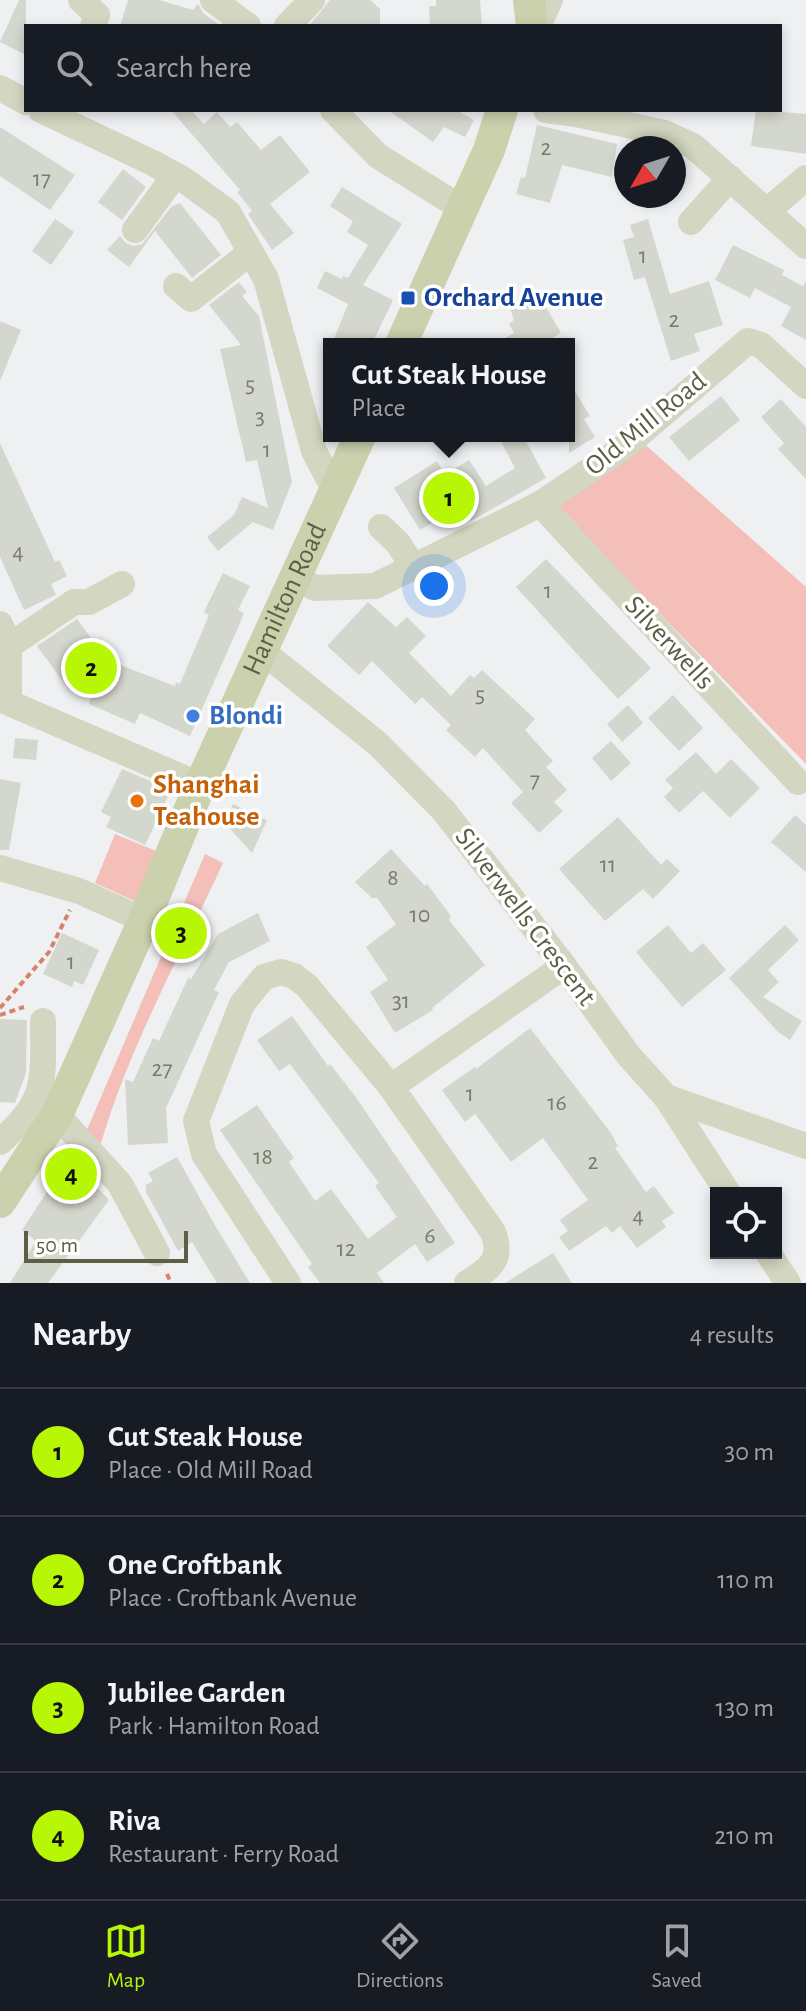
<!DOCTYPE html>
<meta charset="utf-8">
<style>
body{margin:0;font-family:"Alegreya Sans",sans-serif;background:#242831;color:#f1f3f6}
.controls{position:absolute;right:24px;bottom:24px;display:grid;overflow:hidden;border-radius:0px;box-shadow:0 4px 12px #0003}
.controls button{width:72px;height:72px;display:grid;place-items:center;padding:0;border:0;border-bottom:2px solid #363941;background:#171b24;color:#f1f3f6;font:40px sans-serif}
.compass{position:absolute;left:614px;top:136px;width:72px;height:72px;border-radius:50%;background:#171b24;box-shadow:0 4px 12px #0003;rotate:231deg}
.scale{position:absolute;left:24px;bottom:20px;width:164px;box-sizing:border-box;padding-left:8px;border:4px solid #5a5f45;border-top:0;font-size:22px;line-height:28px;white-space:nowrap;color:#5a5f45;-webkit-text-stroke:6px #fff;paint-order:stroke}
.you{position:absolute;left:434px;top:586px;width:28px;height:28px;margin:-20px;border:6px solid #fff;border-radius:50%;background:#1a73e8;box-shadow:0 0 0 12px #1a73e833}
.badge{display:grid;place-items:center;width:52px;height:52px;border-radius:50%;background:#b7f605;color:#111;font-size:26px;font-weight:700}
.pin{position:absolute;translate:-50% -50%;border:4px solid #fff;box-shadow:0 2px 8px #0006}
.popup{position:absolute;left:323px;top:338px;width:252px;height:104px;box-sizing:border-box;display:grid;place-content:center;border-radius:0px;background:#171b24;filter:drop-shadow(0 2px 6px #0005);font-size:26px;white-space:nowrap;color:#9ea1a6}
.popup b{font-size:30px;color:#f1f3f6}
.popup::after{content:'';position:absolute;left:50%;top:100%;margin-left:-16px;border:16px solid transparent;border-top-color:#171b24}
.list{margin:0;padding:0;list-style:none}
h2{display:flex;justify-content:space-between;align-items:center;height:104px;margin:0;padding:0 32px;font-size:34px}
h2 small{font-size:26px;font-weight:400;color:#9ea1a6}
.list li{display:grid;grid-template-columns:52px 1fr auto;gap:24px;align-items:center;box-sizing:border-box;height:128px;padding:0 32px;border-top:2px solid #363941}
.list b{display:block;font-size:30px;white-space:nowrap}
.list p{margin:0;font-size:26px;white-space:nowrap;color:#9ea1a6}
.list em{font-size:26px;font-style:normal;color:#9ea1a6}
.icon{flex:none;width:44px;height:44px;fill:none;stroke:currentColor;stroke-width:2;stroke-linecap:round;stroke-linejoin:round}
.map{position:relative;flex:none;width:806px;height:1283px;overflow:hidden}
.search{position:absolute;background:#171b24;box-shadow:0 4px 12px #0003;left:24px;right:24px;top:24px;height:88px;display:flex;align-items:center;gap:20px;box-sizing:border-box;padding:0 28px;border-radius:0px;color:#9ea1a6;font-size:30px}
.sheet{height:616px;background:#171b24}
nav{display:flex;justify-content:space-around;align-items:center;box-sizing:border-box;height:112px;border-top:2px solid #363941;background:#171b24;font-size:22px;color:#9ea1a6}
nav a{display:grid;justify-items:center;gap:4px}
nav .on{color:#b7f605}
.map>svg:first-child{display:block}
.green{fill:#f4beb9}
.building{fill:#d4d7cd}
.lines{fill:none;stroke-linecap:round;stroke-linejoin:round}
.path{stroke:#d6826d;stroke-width:4;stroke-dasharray:6 4;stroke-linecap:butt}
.minor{stroke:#d3d6c1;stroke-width:26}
.major{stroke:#cad1ac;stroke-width:32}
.transit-dot{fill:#1a4fb4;stroke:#fff;stroke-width:3}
.shop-dot{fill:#3f7fe0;stroke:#fff;stroke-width:3}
.food-dot{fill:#e8710a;stroke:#fff;stroke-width:3}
.labels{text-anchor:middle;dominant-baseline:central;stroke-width:7;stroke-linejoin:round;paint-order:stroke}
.number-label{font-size:24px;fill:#787d67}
.transit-label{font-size:28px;font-weight:bold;fill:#164399;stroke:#fff;text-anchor:start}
.street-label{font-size:28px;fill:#5a5f45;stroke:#fff}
.shop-label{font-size:28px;font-weight:bold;fill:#366cbe;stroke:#fff;text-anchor:start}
.food-label{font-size:28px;font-weight:bold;fill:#c56008;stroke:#fff;text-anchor:start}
</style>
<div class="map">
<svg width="806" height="1283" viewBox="0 0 806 1283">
<rect width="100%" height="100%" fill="#eff0f2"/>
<g class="green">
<path d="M 641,441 L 806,587 L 806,764 L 552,503 Z"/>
<path d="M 115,834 L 156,851 L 135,901 L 95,883 Z"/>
<path d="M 205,854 L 223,863 C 181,954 127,1051 100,1147 L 83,1139 Z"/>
</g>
<g class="building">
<path d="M 19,0 L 26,0 L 26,55 L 0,42 Z"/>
<path d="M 128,0 L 159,0 L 193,10 L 198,4 L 203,13 L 221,26 L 120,26 Z"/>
<path d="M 330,0 L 370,0 L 380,9 L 380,26 L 309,26 Z"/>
<path d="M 436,0 L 480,0 L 482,26 L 430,26 L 429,6 L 436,6 Z"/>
<path d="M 171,110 L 191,110 L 204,124 L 217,112 L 230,127 L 237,122 L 261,150 L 280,135 L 310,172 L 270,204 L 294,233 L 272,250 L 248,214 L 252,211 L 237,192 L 240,190 Z"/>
<path d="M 388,110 L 456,110 L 474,120 L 465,137 L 444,127 L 433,142 Z"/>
<path d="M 756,110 L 806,114 L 806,154 L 751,146 Z"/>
<path d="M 537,125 L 617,144 L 612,177 L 562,165 L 550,203 L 516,194 L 521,177 L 525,178 Z"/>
<path d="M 0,127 L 75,175 L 50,210 L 0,176 Z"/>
<path d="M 123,169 L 146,187 L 122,220 L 98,202 Z"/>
<path d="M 342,187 L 402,224 L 363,285 L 393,300 L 372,344 L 332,344 L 348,304 L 317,288 L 325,271 L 342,279 L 343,276 L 348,278 L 368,245 L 347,232 L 353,221 L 330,206 Z"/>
<path d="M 180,203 L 221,255 L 192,278 L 155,231 L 129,267 L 107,250 L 120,236 L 126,243 L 134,246 L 142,244 L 172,206 Z"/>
<path d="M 55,219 L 74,232 L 51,265 L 32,251 Z"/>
<path d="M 648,219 L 670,294 L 709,281 L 723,325 L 694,334 L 700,351 L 671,361 L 645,277 L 634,280 L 623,240 L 634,237 L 630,225 Z"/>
<path d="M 733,245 L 784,270 L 782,275 L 803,286 L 806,281 L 806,340 L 781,326 L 791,307 L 755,288 L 750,298 L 715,280 Z"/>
<path d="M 239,282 L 247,292 L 242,296 L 259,316 L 292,482 L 273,530 L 253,522 L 218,551 L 207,537 L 234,515 L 242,497 L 268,508 L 257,460 L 246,462 L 220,349 L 241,345 L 209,305 Z"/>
<path d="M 537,292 L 561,333 L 542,344 L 494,344 L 514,333 L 509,324 L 514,320 L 510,308 Z"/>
<path d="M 0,321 L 21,330 L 0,381 Z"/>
<path d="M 569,382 L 590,416 L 584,419 L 595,437 L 569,453 Z"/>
<path d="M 721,396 L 740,420 L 689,461 L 669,437 Z"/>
<path d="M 781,399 L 806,427 L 806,479 L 778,449 L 784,443 L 761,417 Z"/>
<path d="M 498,436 L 523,436 L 546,478 L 471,521 L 461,505 L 420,530 L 394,488 L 437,461 L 445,475 L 469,460 L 486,486 L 515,468 Z"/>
<path d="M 0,443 L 55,562 L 59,560 L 67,576 L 51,584 L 56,595 L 24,610 L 0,557 Z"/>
<path d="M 546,559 L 651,668 L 618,699 L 516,587 Z"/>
<path d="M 223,573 L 250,586 L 238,610 L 244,613 L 237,630 L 190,736 L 140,713 L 135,724 L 89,704 L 101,665 L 69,690 L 37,646 L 77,619 L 107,660 L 175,686 L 176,682 L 180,684 L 209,615 L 204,612 Z"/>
<path d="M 368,602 L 396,627 L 407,617 L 426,636 L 409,653 L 451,696 L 470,675 L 474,678 L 482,670 L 535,719 L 525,730 L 553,761 L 546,767 L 567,790 L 554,802 L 563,811 L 539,833 L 511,803 L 523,792 L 483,748 L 475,757 L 446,730 L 451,725 L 422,697 L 415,704 L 372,661 L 359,675 L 327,646 Z"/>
<path d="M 673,695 L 703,728 L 679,751 L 648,718 Z"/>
<path d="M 628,705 L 643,723 L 622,742 L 607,724 Z"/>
<path d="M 15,738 L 38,740 L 36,760 L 13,758 Z"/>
<path d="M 611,741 L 631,763 L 611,781 L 592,758 Z"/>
<path d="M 696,752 L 716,774 L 731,759 L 760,788 L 730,818 L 703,791 L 679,813 L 664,797 L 673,788 L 665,780 Z"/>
<path d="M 122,769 L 171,790 L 145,845 L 106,827 L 111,817 L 101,812 Z"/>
<path d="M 0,779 L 21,783 L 9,850 L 0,850 Z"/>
<path d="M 233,804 L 267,820 L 252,853 L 224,822 Z"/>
<path d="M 795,815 L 806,825 L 806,872 L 771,842 Z"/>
<path d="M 618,817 L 661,865 L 667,859 L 680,871 L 653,899 L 643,889 L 605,921 L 559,869 Z"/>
<path d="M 391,849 L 425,886 L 427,884 L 451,916 L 449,920 L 485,965 L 432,1008 L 433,1010 L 395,1033 L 370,992 L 388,980 L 366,947 L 396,924 L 377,898 L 372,898 L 355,882 Z"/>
<path d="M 258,913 L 270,941 L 229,962 L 214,990 L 219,992 L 166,1108 L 168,1143 L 128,1145 L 125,1079 L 133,1082 L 153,1038 L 159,1041 L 188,978 L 191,979 L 218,934 Z"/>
<path d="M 668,925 L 691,953 L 703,943 L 726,970 L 682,1007 L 636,952 Z"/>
<path d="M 785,925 L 799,940 L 768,970 L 779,982 L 763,997 L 802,1021 L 790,1040 L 778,1032 L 729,978 Z"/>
<path d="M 62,933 L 99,950 L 83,985 L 74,981 L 72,987 L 43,974 Z"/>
<path d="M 292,1016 L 328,1066 L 330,1064 L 355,1096 L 455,1243 L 427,1262 L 415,1244 L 377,1273 L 384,1283 L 320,1283 L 308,1267 L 312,1264 L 220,1130 L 257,1105 L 294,1158 L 289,1162 L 315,1201 L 331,1189 L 368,1239 L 397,1217 L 375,1186 L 379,1183 L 290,1064 L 279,1071 L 257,1040 Z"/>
<path d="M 0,1019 L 27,1020 L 26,1073 L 15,1103 L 0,1102 Z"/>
<path d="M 530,1028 L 611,1133 L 618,1146 L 615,1148 L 646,1192 L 654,1186 L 674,1213 L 662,1221 L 666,1227 L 637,1248 L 620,1226 L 612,1233 L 606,1226 L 569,1251 L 559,1237 L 568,1231 L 560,1220 L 588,1200 L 543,1138 L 511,1162 L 475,1114 L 465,1122 L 442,1090 L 475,1067 L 476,1069 Z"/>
<path d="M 177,1157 L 216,1227 L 250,1283 L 217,1283 L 192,1242 L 178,1251 L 146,1192 L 146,1185 L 153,1181 L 148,1173 Z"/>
<path d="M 69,1158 L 109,1200 L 48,1283 L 10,1283 L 36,1241 L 22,1230 Z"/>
<path d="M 553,1253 L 572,1283 L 505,1283 Z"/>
</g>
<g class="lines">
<g class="path">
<path d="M 0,1008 L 49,952 L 70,910"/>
<path d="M 0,1015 L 24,1007"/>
<path d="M 167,1274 L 171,1283"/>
</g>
<g class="minor">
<path d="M 81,0 L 97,15 L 93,26"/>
<path d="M 213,0 L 248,26"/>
<path d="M 287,26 L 312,0"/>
<path d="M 538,26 L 550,0"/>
<path d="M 0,88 L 26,102"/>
<path d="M 41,110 L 153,163 L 184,180 L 228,212 L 266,279 L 314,451 L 335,491"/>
<path d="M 333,110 L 378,156 L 463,209"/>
<path d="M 546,110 L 576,114 L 665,133 L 693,146 L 806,246"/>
<path d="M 768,210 L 806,178"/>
<path d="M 691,222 L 730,178"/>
<path d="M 135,230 L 175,175"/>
<path d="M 176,286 L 191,299 L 251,252"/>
<path d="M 540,504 L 798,782"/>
<path d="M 381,527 L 398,543 L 413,567"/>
<path d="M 296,578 L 315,588 L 375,586 L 540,504 L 623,448 L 748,341 L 761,345 L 806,386"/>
<path d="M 0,624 L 9,646 L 9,702"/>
<path d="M 9,646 L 74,602 L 89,602 L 122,584"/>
<path d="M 262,651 L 378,744 L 444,811 L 564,966 L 629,1056 L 666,1097 L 806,1146"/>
<path d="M 0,699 L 200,785"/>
<path d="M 0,868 L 79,891 L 144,920"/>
<path d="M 391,1087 L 564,966"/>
<path d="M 666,1097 L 728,1193"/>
<path d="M 57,1115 L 120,1184 L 157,1253"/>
<path d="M 0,1142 C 48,1099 43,1082 43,1021"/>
<path d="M 768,1253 L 788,1283"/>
<path d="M 288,1283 L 204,1154 L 196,1121 L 242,1004 L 264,977 L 281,972 L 294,976 L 307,986 L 391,1087 L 493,1232 C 504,1260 489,1269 467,1283"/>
</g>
<g class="major">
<path d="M 529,0 L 532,26"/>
<path d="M 401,344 L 489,150 L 502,110"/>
<path id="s1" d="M 0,1202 L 57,1115 L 144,920 L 200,785 L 360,436"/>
</g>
</g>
<rect class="transit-dot" x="400" y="290" width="16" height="16" rx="4"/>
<circle class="shop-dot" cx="193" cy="716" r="8"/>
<circle class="food-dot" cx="137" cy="801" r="8"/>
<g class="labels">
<g class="number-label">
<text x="546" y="148">2</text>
<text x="42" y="179">17</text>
<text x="643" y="256">1</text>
<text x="674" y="320">2</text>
<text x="250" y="385">5</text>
<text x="260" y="417">3</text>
<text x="267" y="450">1</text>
<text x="18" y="552">4</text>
<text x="548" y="591">1</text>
<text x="480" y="695">5</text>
<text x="535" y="780">7</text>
<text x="608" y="865">11</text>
<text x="393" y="878">8</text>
<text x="420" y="915">10</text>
<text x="71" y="962">1</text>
<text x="401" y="1001">31</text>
<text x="162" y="1069">27</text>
<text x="470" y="1094">1</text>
<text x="557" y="1103">16</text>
<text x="263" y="1157">18</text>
<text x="593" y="1162">2</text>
<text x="638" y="1216">4</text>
<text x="430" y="1236">6</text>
<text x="346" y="1249">12</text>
</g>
<g class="transit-label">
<text x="424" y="298">Orchard Avenue</text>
</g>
<g class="street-label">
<text transform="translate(646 424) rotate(-39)">Old Mill Road</text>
<text stroke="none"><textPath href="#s1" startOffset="668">Hamilton Road</textPath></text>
<text transform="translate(669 643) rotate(47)">Silverwells</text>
<text transform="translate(525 917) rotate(53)">Silverwells Crescent</text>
</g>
<g class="shop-label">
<text x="209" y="716">Blondi</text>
</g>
<g class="food-label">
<text x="153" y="785">Shanghai<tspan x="153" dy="32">Teahouse</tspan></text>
</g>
</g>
</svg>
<div class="controls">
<button><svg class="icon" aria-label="locate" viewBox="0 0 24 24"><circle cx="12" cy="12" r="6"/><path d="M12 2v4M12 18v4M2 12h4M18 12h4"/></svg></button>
</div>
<svg class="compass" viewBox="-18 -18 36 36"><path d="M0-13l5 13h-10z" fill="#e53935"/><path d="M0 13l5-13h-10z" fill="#9ea1a6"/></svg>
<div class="scale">50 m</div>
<div class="you"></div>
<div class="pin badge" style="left:449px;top:498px">1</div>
<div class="popup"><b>Cut Steak House</b>Place</div>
<div class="pin badge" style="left:91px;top:668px">2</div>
<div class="pin badge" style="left:181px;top:933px">3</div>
<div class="pin badge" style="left:71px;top:1174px">4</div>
<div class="search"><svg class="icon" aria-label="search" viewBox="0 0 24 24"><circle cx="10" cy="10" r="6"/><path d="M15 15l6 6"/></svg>Search here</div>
</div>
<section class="sheet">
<h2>Nearby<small>4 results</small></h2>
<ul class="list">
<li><span class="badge">1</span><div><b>Cut Steak House</b><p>Place · Old Mill Road</p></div><em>30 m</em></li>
<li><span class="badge">2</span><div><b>One Croftbank</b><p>Place · Croftbank Avenue</p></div><em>110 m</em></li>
<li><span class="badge">3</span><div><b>Jubilee Garden</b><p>Park · Hamilton Road</p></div><em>130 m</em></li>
<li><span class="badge">4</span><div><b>Riva</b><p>Restaurant · Ferry Road</p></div><em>210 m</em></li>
</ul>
</section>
<nav>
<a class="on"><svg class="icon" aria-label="map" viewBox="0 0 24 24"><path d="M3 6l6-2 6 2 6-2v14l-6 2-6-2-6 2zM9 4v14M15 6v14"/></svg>Map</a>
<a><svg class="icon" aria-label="directions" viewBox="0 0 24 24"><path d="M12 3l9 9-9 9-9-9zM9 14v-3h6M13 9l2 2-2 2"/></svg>Directions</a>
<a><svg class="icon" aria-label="saved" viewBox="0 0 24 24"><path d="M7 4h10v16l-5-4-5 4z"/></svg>Saved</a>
</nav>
